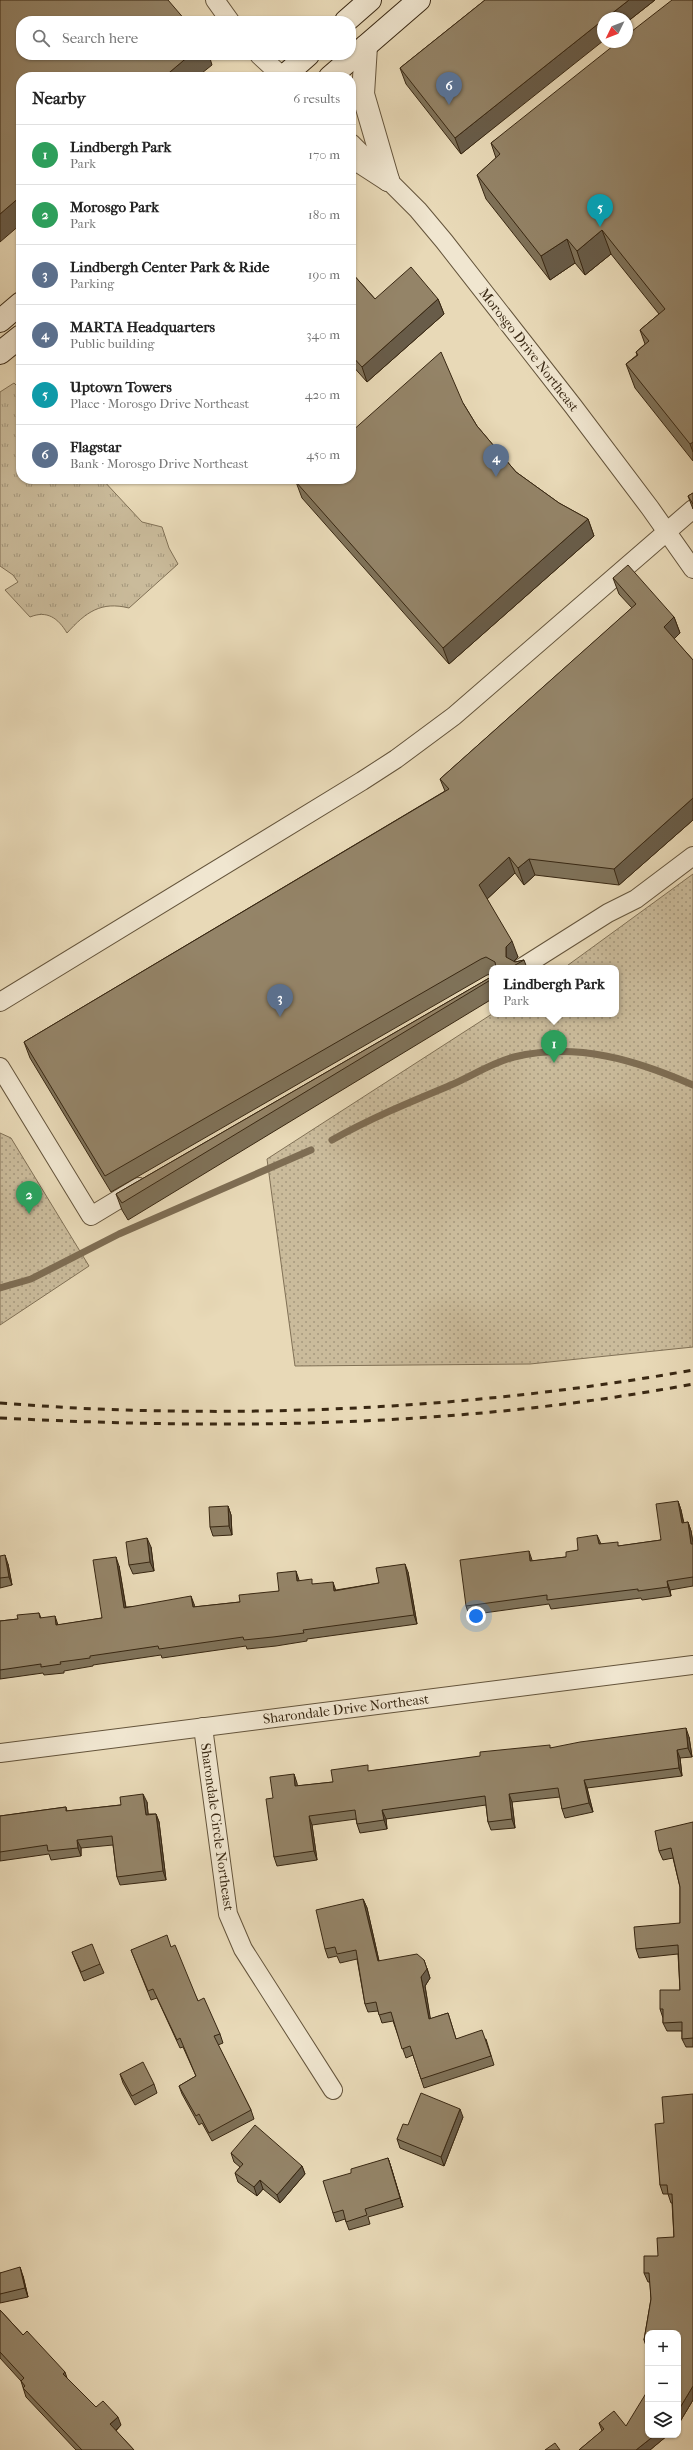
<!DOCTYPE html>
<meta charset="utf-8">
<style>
body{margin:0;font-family:"IM FELL French Canon",serif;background:#f6f6f6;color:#222}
.controls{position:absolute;right:12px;bottom:12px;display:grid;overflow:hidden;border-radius:8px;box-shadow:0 1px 3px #0004}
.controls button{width:36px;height:36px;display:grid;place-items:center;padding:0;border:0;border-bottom:1px solid #e0e0e0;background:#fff;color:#222;font:20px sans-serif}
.compass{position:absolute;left:597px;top:12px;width:36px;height:36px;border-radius:50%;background:#fff;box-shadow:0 1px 3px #0004;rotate:227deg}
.you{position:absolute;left:476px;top:1616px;width:14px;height:14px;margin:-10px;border:3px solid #fff;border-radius:50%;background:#1a73e8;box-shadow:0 0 0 6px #1a73e833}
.badge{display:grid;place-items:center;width:26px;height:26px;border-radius:50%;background:#0b8043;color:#fff;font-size:13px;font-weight:700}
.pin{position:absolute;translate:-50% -33px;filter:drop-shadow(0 1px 2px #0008)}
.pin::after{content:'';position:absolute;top:21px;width:14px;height:12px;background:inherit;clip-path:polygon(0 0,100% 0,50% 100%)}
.popup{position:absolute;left:489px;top:965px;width:130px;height:52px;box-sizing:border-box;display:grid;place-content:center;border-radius:8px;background:#fff;filter:drop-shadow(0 1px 3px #0005);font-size:13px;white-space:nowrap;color:#767676}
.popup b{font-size:15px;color:#222}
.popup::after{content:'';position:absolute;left:50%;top:100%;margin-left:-8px;border:8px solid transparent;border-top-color:#fff}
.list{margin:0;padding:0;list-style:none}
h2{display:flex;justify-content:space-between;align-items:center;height:52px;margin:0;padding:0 16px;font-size:17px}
h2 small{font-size:13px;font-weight:400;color:#767676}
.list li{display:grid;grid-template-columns:26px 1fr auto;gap:12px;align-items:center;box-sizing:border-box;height:60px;padding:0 16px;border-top:1px solid #e0e0e0}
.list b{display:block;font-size:15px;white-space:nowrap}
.list p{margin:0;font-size:13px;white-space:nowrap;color:#767676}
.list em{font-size:13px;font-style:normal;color:#767676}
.icon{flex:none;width:22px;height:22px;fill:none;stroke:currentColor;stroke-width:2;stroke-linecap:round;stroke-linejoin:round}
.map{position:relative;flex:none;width:693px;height:2450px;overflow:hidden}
.search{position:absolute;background:#fff;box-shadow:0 1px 3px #0004;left:16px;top:16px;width:340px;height:44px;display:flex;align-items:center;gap:10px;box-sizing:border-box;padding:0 14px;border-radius:16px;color:#767676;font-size:15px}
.panel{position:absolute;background:#fff;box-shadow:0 1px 3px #0004;left:16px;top:72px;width:340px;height:412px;border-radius:16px}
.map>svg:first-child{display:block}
.grass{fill:url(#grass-tufts);stroke:#817156}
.park{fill:url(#park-dots);stroke:#817156}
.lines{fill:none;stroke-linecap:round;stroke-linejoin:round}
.stream{stroke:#7e6d53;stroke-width:7}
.minor-casing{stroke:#64543b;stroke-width:20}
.tertiary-casing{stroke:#64543b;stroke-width:24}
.secondary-casing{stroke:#382712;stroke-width:24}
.minor{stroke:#f0e6d0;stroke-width:18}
.tertiary{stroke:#f0e6d0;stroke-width:22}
.secondary{stroke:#f0e6d0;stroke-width:22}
.rail{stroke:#382712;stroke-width:3;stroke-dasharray:7 7;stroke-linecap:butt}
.wall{fill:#7f7259;stroke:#382712}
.shaded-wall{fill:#685c49;stroke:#382712}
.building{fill:#948468;stroke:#382712}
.labels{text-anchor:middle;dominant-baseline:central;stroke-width:4;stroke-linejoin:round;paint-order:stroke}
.street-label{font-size:14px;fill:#382712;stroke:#f0e6d0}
</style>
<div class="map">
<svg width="693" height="2450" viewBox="0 0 693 2450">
<defs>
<pattern id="grass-tufts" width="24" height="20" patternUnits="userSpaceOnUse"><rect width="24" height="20" fill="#cabb9b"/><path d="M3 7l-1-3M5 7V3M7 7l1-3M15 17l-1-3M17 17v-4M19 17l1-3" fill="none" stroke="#a5987d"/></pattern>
<pattern id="park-dots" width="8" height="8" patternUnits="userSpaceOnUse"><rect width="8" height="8" fill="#cabb9b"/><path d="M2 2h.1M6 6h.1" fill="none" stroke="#a5987d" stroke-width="1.8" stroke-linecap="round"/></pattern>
</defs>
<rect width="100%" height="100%" fill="#e8d9b7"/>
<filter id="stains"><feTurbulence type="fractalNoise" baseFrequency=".005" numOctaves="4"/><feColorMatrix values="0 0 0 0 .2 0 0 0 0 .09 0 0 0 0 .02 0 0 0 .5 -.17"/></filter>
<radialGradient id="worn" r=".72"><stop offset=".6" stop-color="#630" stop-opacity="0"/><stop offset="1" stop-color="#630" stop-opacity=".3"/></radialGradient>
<path class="grass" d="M 14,383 L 21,390 L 21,479 L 102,479 L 142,522 L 162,527 L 169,548 L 178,564 L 129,608 C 101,601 86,612 67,633 C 58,618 47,610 30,617 L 5,590 L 18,582 L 13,575 L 0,566 L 0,392 Z"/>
<g class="park">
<path d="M 693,874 L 693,1347 L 530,1364 L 295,1366 L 267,1159 L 492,1014 L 616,1014 L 616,968 L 564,968 Z"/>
<path d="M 0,1133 L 11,1138 L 89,1266 L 0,1325 Z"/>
</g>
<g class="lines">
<g class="stream">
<path d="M 332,1140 C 371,1118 410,1102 451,1085 C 472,1076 491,1063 514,1057 C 577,1042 636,1060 693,1085"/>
<path d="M 0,1288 L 31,1279 L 119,1234 L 311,1150"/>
</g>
<g class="minor-casing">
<g id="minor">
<path d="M 215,0 L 230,21"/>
<path d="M 259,55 L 283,77"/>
<path d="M 351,143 L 418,210 L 444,241 L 573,406 L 650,508 L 693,569"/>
<path d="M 521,968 L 608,913 L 636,899 L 693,856"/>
<path d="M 0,1002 L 362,781 L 396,759 L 454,716 L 693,509"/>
<path d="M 0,1067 L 91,1216 L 139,1187"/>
<path d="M 203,1727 L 228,1914 L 243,1949 L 333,2090"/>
<path d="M 0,1753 L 693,1665"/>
</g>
</g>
<g class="tertiary-casing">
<g id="tertiary">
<path d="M 366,46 L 363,94 L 388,180"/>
<path d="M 351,156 L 388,180"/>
</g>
</g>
<g class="secondary-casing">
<g id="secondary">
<path d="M 346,21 L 370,0"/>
<path d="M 283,77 L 308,55"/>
<path d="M 330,77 L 419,0"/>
<path d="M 0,321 L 21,303"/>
<path d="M 0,353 L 21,336"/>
</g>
</g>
<use href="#minor" class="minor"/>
<use href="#tertiary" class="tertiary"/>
<use href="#secondary" class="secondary"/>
<g class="rail">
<path d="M 0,1403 C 33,1405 65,1408 98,1409 C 296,1417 498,1405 693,1370"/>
<path d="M 0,1418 C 233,1430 463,1427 693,1384"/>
</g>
</g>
<g class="wall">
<path d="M 485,0 L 655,0 L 627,22 L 627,18 L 461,154 L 406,84 L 400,68 Z"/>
<path d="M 693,0 L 693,461 L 635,388 L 626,364 L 637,355 L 636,352 L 645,344 L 640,330 L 659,314 L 611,254 L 585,275 L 575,263 L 550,280 L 486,199 L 477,175 L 496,158 L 491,143 Z"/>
<path d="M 351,272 L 375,299 L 438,299 L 444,314 L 367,382 L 351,364 Z"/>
<path d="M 463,403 L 477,426 L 516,472 L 559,503 L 588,519 L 594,536 L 449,664 L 302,498 L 296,482 Z"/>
<path d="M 693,493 L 693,509 L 688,496 Z"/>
<path d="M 613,578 L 674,617 L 680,633 L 674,639 L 693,660 L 693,820 L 619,885 L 535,875 L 524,885 L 515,873 L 487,899 L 518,957 L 514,961 L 515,962 L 524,960 L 527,968 L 492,968 L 492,974 L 487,975 L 111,1192 L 30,1058 L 24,1042 L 445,791 L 440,779 L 632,608 L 619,594 Z"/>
<path d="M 492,976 L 492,999 L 128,1220 L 122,1210 L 116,1194 L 491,977 Z"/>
<path d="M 678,1501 L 681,1510 L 684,1523 L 688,1522 L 691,1531 L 693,1543 L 693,1586 L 670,1590 L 671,1596 L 642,1600 L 641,1598 L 551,1609 L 549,1604 L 469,1615 L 466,1606 L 532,1561 L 566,1557 L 578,1550 L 601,1544 L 619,1546 L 661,1540 Z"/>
<path d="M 228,1506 L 231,1515 L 232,1535 L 213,1536 L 210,1527 Z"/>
<path d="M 151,1547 L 154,1571 L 133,1574 L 129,1565 Z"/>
<path d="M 0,1556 L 8,1564 L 12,1585 L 0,1588 Z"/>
<path d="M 119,1566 L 126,1607 L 194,1604 L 194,1607 L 240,1602 L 279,1591 L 299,1581 L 336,1590 L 379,1583 L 408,1572 L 417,1624 L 307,1639 L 307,1641 L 276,1646 L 247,1649 L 246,1646 L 162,1658 L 161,1655 L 93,1665 L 93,1666 L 64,1671 L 64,1673 L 44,1675 L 43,1673 L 0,1679 L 0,1621 L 18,1619 L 39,1613 L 41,1618 L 58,1625 L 102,1618 Z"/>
<path d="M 689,1737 L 692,1757 L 680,1758 L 682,1776 L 587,1788 L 593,1812 L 565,1818 L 562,1809 L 560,1797 L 512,1802 L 515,1828 L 491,1830 L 488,1822 L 486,1805 L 386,1819 L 387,1829 L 360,1833 L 357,1824 L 356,1819 L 312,1825 L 317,1860 L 277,1866 L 274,1857 L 273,1798 L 294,1774 L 297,1786 L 333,1782 L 370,1771 L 551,1748 Z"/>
<path d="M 147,1802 L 148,1814 L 156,1814 L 159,1822 L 166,1880 L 120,1885 L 117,1877 L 113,1845 L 81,1848 L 81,1856 L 51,1860 L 49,1854 L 0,1861 L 0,1816 L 66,1807 L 67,1811 Z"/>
<path d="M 693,1822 L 693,2047 L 686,2047 L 682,2039 L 682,2031 L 667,2031 L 663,2023 L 663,2018 L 660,2009 L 680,1990 L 678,1954 L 639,1958 L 636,1949 L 680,1923 L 680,1887 L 673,1858 L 663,1860 L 659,1851 Z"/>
<path d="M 363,1899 L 367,1908 L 379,1961 L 427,1968 L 430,1978 L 425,1986 L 430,2019 L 448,2013 L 456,2039 L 486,2039 L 494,2065 L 424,2088 L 413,2055 L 406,2058 L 393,2021 L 382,2023 L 378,2011 L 368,2012 L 365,2004 L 357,1959 L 340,1963 L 337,1956 L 328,1958 L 325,1949 Z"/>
<path d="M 171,1947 L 198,2001 L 220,2034 L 223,2043 L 218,2045 L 251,2110 L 254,2119 L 212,2141 L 202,2123 L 199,2125 L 182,2094 L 179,2086 L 196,2076 L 183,2047 L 180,2048 L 157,1998 L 151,2000 L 131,1950 Z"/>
<path d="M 72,1952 L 100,1964 L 104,1973 L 84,1981 Z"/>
<path d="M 120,2074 L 154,2084 L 157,2093 L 135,2105 L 123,2083 Z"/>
<path d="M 693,2094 L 693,2400 L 678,2425 L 678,2333 L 648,2333 L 648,2349 L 647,2349 L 644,2340 L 651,2299 L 650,2282 L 648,2282 L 644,2273 L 658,2256 L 674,2237 L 672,2203 L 671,2203 L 668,2194 L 663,2194 L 660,2185 L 664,2123 Z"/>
<path d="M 463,2117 L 444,2166 L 400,2148 L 397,2139 L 408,2125 Z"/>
<path d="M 231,2153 L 302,2166 L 305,2174 L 280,2203 L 263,2189 L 257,2196 L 238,2182 L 235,2173 L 240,2167 L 234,2162 Z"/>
<path d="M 388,2158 L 391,2167 L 403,2207 L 368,2217 L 370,2224 L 349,2230 L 345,2219 L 336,2222 L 333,2213 L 351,2173 Z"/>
<path d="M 0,2273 L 23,2276 L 28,2297 L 0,2303 Z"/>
<path d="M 0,2310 L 23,2335 L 96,2407 L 121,2425 L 116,2431 L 134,2450 L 76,2450 L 26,2397 L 21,2381 L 0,2358 Z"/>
<path d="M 599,2423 L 626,2426 L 648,2435 L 672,2435 L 671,2436 L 668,2435 L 650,2450 L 579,2450 L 602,2431 Z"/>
</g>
<g class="shaded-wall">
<path d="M 629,0 L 655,0 L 627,22 L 627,18 L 606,18 Z"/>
<path d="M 603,20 L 603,41 L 461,154 L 455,138 Z"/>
<path d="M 190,55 L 209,55 L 212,65 L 197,77 L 164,77 Z"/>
<path d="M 21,196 L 21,224 L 0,242 L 0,214 Z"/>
<path d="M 602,230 L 611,254 L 585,275 L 577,251 Z"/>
<path d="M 567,239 L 575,263 L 550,280 L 541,256 Z"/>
<path d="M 438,299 L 444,314 L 367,382 L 362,367 Z"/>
<path d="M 693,442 L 693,452 L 690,444 Z"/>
<path d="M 588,519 L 594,536 L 449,664 L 443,648 Z"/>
<path d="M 674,617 L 680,633 L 670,643 L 664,627 Z"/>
<path d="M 693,798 L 693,820 L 619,885 L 614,869 Z"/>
<path d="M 509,857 L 515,873 L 485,901 L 479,885 Z"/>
<path d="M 529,859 L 535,875 L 524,885 L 518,868 Z"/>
<path d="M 512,941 L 518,957 L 512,963 L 506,957 L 506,947 Z"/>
<path d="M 678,1501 L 681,1510 L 685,1532 L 682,1523 Z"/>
<path d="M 228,1506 L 231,1515 L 232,1535 L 229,1526 Z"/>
<path d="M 688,1522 L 691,1531 L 693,1543 L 693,1548 L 691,1544 Z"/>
<path d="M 597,1535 L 601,1544 L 599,1544 Z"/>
<path d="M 147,1538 L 151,1547 L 154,1571 L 150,1562 Z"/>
<path d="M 529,1551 L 532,1560 L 533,1570 L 530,1561 Z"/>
<path d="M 5,1555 L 8,1564 L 12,1585 L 9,1577 Z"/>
<path d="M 116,1557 L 119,1566 L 127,1616 L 124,1608 Z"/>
<path d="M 405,1564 L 408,1572 L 417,1624 L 414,1615 Z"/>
<path d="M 296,1571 L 299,1580 L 300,1590 L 297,1581 Z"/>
<path d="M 667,1581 L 670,1590 L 671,1596 L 668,1587 Z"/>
<path d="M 333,1582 L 336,1591 L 334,1591 Z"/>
<path d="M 191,1596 L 194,1604 L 196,1616 L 193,1607 Z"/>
<path d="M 55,1616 L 58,1625 L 56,1625 Z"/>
<path d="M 686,1728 L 689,1737 L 692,1757 L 688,1748 Z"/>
<path d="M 677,1750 L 680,1758 L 682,1776 L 679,1768 Z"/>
<path d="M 294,1774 L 297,1783 L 299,1795 L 295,1786 Z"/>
<path d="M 584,1780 L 587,1788 L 593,1812 L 589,1803 Z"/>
<path d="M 143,1794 L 147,1802 L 149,1824 L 146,1815 Z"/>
<path d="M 509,1794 L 512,1802 L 515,1828 L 512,1819 Z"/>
<path d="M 382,1810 L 386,1819 L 387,1829 L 384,1820 Z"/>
<path d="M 156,1814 L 159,1822 L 166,1880 L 163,1871 Z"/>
<path d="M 309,1816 L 312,1825 L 317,1860 L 314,1851 Z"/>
<path d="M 77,1840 L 81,1848 L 81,1856 L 78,1848 Z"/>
<path d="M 363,1899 L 367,1908 L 381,1970 L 378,1961 Z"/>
<path d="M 424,1960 L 430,1978 L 425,1986 L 432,2028 L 429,2019 L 421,1977 Z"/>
<path d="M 460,2109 L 463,2117 L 444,2166 L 441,2157 Z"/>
<path d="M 388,2158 L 391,2167 L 403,2207 L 400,2198 Z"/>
<path d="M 302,2166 L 305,2174 L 280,2203 L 277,2195 Z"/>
<path d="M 260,2180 L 263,2189 L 257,2196 L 254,2187 Z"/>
<path d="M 20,2267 L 23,2276 L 28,2297 L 25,2288 Z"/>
<path d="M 65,2372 L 68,2381 L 63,2374 Z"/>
<path d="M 693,2386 L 693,2400 L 678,2425 L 678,2411 Z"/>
<path d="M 118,2417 L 121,2425 L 113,2433 L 110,2424 Z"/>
<path d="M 655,2435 L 668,2435 L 650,2450 L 636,2450 Z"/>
</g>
<g class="building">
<path d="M 0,0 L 168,0 L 186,21 L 21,21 L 21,55 L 190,55 L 164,77 L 21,77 L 21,196 L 0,214 Z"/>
<path d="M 485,0 L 629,0 L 606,18 L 603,18 L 603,20 L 455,138 L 400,68 Z"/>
<path d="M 672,0 L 693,0 L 693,442 L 690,444 L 626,364 L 638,355 L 636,352 L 649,341 L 640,330 L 665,309 L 602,230 L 577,251 L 567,239 L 541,256 L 477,175 L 500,154 L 491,143 L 618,42 L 627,42 L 627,35 Z"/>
<path d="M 411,267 L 438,299 L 362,367 L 351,355 L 351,272 L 375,299 Z"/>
<path d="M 441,352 L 463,403 L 477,426 L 516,472 L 559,503 L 588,519 L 443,648 L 296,482 L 299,479 L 351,479 L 351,432 Z"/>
<path d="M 693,493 L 693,504 L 688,496 Z"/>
<path d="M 628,565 L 674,617 L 664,627 L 693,660 L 693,798 L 614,869 L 529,859 L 518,868 L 509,857 L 479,885 L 512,941 L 506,947 L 506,957 L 515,962 L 524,960 L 510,968 L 496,968 L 495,962 L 486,957 L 481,959 L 105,1176 L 24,1042 L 449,789 L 440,779 L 636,604 L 613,578 Z"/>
<path d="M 492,976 L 492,979 L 122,1203 L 116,1194 L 491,977 Z"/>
<path d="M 678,1501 L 682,1523 L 688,1522 L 691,1544 L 693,1544 L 693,1577 L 667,1581 L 668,1587 L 638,1591 L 638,1589 L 547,1600 L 547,1595 L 466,1606 L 460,1560 L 529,1551 L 530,1561 L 566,1557 L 566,1552 L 578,1550 L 577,1538 L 597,1535 L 599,1544 L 618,1542 L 618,1546 L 661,1540 L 656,1504 Z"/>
<path d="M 228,1506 L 229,1526 L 210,1527 L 209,1507 Z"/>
<path d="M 147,1538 L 150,1562 L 129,1565 L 126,1542 Z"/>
<path d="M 5,1555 L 9,1577 L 0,1578 L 0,1556 Z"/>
<path d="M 116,1557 L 124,1608 L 191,1596 L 193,1607 L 240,1602 L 239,1595 L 279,1591 L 277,1573 L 296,1571 L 297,1581 L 312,1579 L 312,1584 L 333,1582 L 334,1591 L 379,1583 L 376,1568 L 405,1564 L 414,1615 L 303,1630 L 304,1633 L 273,1637 L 244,1640 L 243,1637 L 159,1649 L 158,1646 L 90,1656 L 90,1658 L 60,1662 L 61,1664 L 41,1667 L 41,1664 L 0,1670 L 0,1621 L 18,1619 L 17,1615 L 39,1613 L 40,1618 L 55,1616 L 56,1625 L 102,1618 L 93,1560 Z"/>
<path d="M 686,1728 L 688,1748 L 677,1750 L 679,1768 L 584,1780 L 589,1803 L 562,1809 L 558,1788 L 509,1794 L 512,1819 L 488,1822 L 485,1796 L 382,1810 L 384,1820 L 357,1824 L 355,1810 L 309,1816 L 314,1851 L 274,1857 L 266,1799 L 273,1798 L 270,1777 L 294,1774 L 295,1786 L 333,1782 L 331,1770 L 368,1765 L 368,1771 L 480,1756 L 480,1752 L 550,1745 L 550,1748 L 580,1742 Z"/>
<path d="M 143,1794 L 146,1815 L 156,1814 L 163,1871 L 117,1877 L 112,1836 L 77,1840 L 78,1848 L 48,1851 L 47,1845 L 0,1852 L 0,1816 L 66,1807 L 66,1811 L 121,1805 L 120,1797 Z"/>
<path d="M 693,1822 L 693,2038 L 682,2039 L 682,2022 L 663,2023 L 663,2009 L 660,2009 L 660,1990 L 680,1990 L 678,1945 L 636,1949 L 634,1927 L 680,1923 L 680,1887 L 671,1848 L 659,1851 L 655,1831 Z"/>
<path d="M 363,1899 L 378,1961 L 417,1954 L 424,1960 L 427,1969 L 421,1977 L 429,2019 L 448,2013 L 456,2039 L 482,2030 L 491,2056 L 421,2079 L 410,2046 L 402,2049 L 391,2012 L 379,2015 L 376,2002 L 365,2004 L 356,1950 L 337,1954 L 335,1947 L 325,1949 L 316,1910 Z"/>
<path d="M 167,1935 L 171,1947 L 175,1945 L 198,2001 L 204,1998 L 220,2034 L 214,2036 L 251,2110 L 209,2133 L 199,2114 L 196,2116 L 179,2086 L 196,2076 L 180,2038 L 177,2040 L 153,1989 L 148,1991 L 131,1950 Z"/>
<path d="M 92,1944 L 100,1964 L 81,1972 L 72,1952 Z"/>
<path d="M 143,2062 L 154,2084 L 132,2096 L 120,2074 Z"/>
<path d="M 421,2093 L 460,2109 L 441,2157 L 397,2139 L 403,2124 L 408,2125 Z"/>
<path d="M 693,2094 L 693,2386 L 678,2411 L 678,2333 L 648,2333 L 648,2340 L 644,2340 L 651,2299 L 649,2273 L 644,2273 L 644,2256 L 658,2256 L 657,2238 L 674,2237 L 672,2194 L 668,2194 L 667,2185 L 660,2185 L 655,2124 L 664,2123 L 662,2097 Z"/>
<path d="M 255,2125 L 302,2166 L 277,2195 L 260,2180 L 254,2187 L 235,2173 L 243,2164 L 231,2153 Z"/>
<path d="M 388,2158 L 400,2198 L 365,2209 L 367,2215 L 346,2222 L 343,2210 L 333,2213 L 323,2181 L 351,2173 L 351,2169 Z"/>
<path d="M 20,2267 L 25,2288 L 0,2294 L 0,2273 Z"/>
<path d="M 0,2310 L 23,2335 L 27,2331 L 65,2372 L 63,2374 L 96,2407 L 103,2401 L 118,2417 L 110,2424 L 134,2450 L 82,2450 L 23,2388 L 25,2386 L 21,2381 L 24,2378 L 0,2352 Z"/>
<path d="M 648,2390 L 648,2435 L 655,2435 L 636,2450 L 579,2450 L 604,2429 L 599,2423 L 614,2411 L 626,2426 Z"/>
<path d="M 555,2443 L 560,2450 L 545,2450 Z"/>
</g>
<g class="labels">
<g class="street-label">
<text transform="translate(529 350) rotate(52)">Morosgo Drive Northeast</text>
<text transform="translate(346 1709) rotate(-7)">Sharondale Drive Northeast</text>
<text transform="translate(217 1827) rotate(82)">Sharondale Circle Northeast</text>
</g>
</g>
<rect width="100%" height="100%" filter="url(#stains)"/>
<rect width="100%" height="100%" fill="url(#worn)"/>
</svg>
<div class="controls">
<button>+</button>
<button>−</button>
<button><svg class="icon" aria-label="layers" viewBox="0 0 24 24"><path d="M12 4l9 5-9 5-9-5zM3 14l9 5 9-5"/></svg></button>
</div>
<svg class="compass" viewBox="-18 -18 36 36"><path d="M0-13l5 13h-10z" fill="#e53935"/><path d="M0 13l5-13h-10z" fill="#767676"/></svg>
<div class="you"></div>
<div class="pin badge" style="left:554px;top:1063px;background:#2e9e5b">1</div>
<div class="popup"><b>Lindbergh Park</b>Park</div>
<div class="pin badge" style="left:29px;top:1214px;background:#2e9e5b">2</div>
<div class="pin badge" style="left:280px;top:1017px;background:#5c6f8a">3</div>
<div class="pin badge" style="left:496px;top:477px;background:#5c6f8a">4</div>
<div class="pin badge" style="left:600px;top:227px;background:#0f9aa8">5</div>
<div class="pin badge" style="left:449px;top:105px;background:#5c6f8a">6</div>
<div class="search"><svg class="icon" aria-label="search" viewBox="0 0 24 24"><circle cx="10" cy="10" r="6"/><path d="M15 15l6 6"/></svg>Search here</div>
<section class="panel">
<h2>Nearby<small>6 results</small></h2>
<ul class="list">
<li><span class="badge" style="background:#2e9e5b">1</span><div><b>Lindbergh Park</b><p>Park</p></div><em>170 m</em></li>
<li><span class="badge" style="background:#2e9e5b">2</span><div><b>Morosgo Park</b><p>Park</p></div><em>180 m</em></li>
<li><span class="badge" style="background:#5c6f8a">3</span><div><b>Lindbergh Center Park &amp; Ride</b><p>Parking</p></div><em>190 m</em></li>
<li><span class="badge" style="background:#5c6f8a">4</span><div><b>MARTA Headquarters</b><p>Public building</p></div><em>340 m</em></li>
<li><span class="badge" style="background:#0f9aa8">5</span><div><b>Uptown Towers</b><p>Place · Morosgo Drive Northeast</p></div><em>420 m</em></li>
<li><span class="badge" style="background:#5c6f8a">6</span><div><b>Flagstar</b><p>Bank · Morosgo Drive Northeast</p></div><em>450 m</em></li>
</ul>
</section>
</div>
